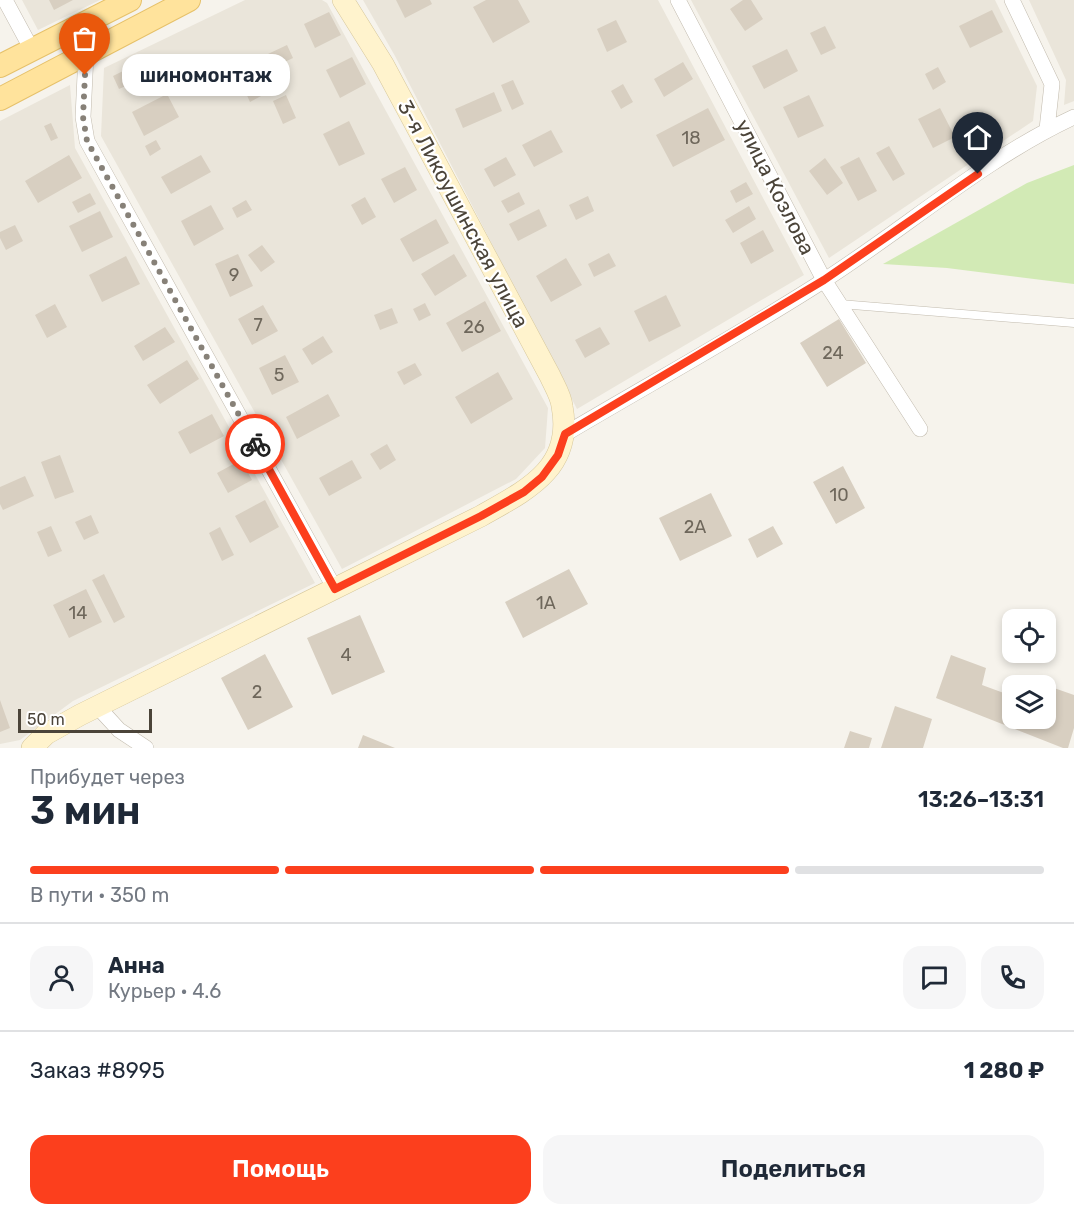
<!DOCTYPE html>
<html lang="ru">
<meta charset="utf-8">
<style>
body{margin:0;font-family:Rubik,sans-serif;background:#f6f6f7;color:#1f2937;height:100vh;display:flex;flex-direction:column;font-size:22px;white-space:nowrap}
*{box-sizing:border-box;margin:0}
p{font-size:20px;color:#747a83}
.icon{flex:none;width:33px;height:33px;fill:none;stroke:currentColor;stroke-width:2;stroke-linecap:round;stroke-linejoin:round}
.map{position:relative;height:748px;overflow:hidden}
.sheet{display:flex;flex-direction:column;background:#fff;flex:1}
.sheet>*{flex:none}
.controls{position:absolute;left:1002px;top:609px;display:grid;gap:12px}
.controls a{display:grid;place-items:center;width:54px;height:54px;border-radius:12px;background:#fff;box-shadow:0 3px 9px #0003;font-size:30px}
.scale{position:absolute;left:18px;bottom:15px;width:134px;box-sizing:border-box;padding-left:6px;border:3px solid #4b4439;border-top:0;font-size:16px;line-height:21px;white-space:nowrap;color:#4b4439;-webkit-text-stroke:4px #fff;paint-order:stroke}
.pin{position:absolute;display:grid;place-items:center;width:51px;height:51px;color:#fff;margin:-62px -26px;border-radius:50% 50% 50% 0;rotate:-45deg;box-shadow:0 0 6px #0007}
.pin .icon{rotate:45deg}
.courier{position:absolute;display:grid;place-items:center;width:60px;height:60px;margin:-30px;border:4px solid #fc3f1d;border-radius:50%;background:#fff;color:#222;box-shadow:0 2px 8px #0007}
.bubble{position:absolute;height:42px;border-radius:18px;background:#fff;box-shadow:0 3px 9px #0003;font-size:20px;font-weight:600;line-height:42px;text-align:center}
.summary em{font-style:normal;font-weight:600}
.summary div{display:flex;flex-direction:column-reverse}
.summary{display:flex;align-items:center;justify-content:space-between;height:102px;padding:0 30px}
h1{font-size:39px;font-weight:600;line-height:45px}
.bar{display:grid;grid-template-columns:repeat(4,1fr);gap:9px 6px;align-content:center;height:72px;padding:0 30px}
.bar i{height:8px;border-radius:4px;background:#e0e1e3}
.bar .selected{background:#fc3f1d}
.bar p{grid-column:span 4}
.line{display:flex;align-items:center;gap:15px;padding:0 30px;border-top:2px solid #e0e1e3}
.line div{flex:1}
.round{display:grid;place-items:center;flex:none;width:63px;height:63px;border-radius:18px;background:#f6f6f7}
.action{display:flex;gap:12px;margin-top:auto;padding:12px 30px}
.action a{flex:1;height:69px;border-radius:18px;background:#fc3f1d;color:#fff;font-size:24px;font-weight:600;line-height:69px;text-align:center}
.action a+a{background:#f6f6f7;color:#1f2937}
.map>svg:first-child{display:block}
.residential{fill:#eae5da}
.green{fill:#d2eab5}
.building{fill:#d8cfc1}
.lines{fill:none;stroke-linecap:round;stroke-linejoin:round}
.lane-casing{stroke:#c2bbae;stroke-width:9}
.street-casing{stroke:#c2bbae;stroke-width:16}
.secondary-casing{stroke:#d6c79b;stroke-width:22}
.primary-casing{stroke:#e6c16a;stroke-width:24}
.lane{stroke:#fff;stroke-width:8}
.street{stroke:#fff;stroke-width:15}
.secondary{stroke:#fff3cd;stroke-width:21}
.primary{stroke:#ffe39c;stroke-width:22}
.done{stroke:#878178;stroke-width:6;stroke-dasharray:0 10.8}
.route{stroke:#fc3f1d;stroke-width:8}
.labels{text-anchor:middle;stroke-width:4.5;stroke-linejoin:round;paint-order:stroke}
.number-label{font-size:18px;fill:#6e675b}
.street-label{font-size:21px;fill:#4b4439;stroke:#fff}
</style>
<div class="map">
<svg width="1074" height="748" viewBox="0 0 1074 748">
<rect width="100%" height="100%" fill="#f6f3ec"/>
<!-- residential -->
<path class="residential" d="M22,0H100L38,30Z
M245,0H322L327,3L548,408L545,448L516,479L342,569L101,136L104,68Z
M363,0H658L804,275L577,409L395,56Z
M691,0H995L1037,86L1033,121L829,258Z
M1029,0H1074V101L1064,105L1066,80Z
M70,85L75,148L315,583L73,701L20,740L0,744V121Z"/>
<!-- green -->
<path class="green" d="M1074,165V284L947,268L883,264L1027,183Z"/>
<!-- building -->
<path class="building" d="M49,0H73L54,10Z
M396,0H430L432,4L405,18Z
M486,0H518L530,22L493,43L473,7Z
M743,0H751L763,19L745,31L730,9Z
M992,10L1003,32L970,48L959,26Z
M329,12L341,35L315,48L304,24Z
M616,20L627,42L607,52L597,29Z
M825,26L836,48L821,55L810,33Z
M287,45L293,58L274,67L268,54Z
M787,49L798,71L764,89L752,66Z
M352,57L366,84L340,98L326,70Z
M683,62L693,79L664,97L654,79Z
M938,67L946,82L933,90L925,74Z
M123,71L130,84L119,89L113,76Z
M513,80L524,104L512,110L501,85Z
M256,83L263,95L250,102L244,89Z
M623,84L633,102L621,109L611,91Z
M494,92L502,111L463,128L455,109Z
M167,94L179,117L144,136L132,112Z
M286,95L296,118L283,124L273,101Z
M809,95L824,126L798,138L783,107Z
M708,108L725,140L673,167L656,135Z
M940,108L955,137L933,148L918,119Z
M349,121L365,154L339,166L323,134Z
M51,123L58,138L51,141L44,126Z
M551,130L563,152L534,167L522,145Z
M156,140L161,149L150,156L145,146Z
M889,146L905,174L893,181L876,153Z
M69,155L82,178L38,203L25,181Z
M201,155L211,172L171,194L161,177Z
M506,157L516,175L494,187L484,169Z
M859,157L877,191L858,201L840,167Z
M825,158L843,183L827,195L809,171Z
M405,167L417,190L394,203L381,179Z
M746,182L753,194L736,203L730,191Z
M519,192L525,204L508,213L501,201Z
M90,193L96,204L78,213L72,202Z
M588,196L594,211L576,220L569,205Z
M365,197L376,217L362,225L351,205Z
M246,200L252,210L237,218L232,208Z
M211,205L224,229L194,246L181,221Z
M749,206L756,219L733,233L725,220Z
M539,209L547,226L518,241L509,224Z
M100,211L113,237L82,252L69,226Z
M436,219L449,243L413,262L400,239Z
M15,225L23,241L6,250L0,238V232Z
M763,230L774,251L751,264L740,243Z
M262,245L275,262L261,272L248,255Z
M609,253L616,266L594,277L588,264Z
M238,254L253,286L230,297L215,264Z
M454,254L467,276L435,296L421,274Z
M126,256L140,284L102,302L89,275Z
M566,258L582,285L551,302L536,276Z
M666,295L681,326L649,342L634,311Z
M485,301L501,331L462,352L446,323Z
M425,303L431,315L419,321L413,309Z
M55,304L67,327L47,338L35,315Z
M263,305L278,331L252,345L238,319Z
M392,308L398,323L380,330L374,315Z
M839,319L866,363L827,387L800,343Z
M165,327L175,342L143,361L134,346Z
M600,327L610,344L585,358L575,340Z
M323,336L333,352L312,365L302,349Z
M285,355L299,382L272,395L259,368Z
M187,360L199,379L160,404L147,385Z
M415,363L422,375L404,385L397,372Z
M498,372L513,399L471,424L455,397Z
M328,394L340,416L297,439L286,417Z
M212,414L224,436L190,454L178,432Z
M387,444L396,460L380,470L370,454Z
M60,455L74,492L55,499L41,462Z
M241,460L252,480L228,493L217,473Z
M352,460L362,478L329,496L319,478Z
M843,466L865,508L836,524L813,482Z
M25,476L34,496L3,510L0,504V487Z
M711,493L732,536L680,561L659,518Z
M265,500L279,527L250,543L235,516Z
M91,515L99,533L84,540L75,522Z
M51,526L62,551L48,557L37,532Z
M773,526L783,544L757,558L748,539Z
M220,527L234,555L222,561L209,533Z
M569,569L588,604L523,638L505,602Z
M104,574L125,617L114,623L92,580Z
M86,589L102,622L69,638L53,605Z
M360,615L385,672L332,695L307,638Z
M265,654L293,707L248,730L221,678Z
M951,655L986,668L982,685L1012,696V718H1046V686H1033L1034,681L1074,695V728L1068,748H1063L936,698Z
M0,700L10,728L0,732Z
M895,706L932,719L923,748H881Z
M850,731L872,738L869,748H844Z
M363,735L395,748H358Z"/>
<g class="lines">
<!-- lane casing -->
<g class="lane-casing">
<path id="lane" d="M840,304L1074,323"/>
</g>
<!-- street casing -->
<g class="street-casing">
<path id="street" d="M5,0L32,50
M678,0L824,280L920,429
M1012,0L1052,84L1047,129
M86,54L83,117L87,141L335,589
M565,434C651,383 739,335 823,281C906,228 984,159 1074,117
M97,706L119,730L146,748"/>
</g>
<!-- secondary casing -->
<g class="secondary-casing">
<path id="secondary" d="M32,748L46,734L80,715L481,516C527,490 574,468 562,406C561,396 554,385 550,376L383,64L343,0"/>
</g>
<!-- primary casing -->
<g class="primary-casing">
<path id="primary" d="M0,66L130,0
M0,99L189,0"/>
</g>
<!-- lane -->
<use href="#lane" class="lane"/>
<!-- street -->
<use href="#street" class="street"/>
<!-- secondary -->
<use href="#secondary" class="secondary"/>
<!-- primary -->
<use href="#primary" class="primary"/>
</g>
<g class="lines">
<!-- done -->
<path class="done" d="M85,75L83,117L87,141L255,444"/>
<!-- route -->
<path class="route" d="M255,444L335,589L481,516L524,492L542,477L558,455L565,434L824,280L978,174"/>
</g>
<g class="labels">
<!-- number labels -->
<g class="number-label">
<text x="691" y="144">18</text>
<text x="234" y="281">9</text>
<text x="258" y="331">7</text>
<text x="474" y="333">26</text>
<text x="833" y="359">24</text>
<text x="279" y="381">5</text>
<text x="839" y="501">10</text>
<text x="695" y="533">2А</text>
<text x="546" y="609">1А</text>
<text x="78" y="619">14</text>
<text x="346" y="661">4</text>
<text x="257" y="698">2</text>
</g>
<!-- street labels -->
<g class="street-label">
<text transform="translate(775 187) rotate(63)" y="7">улица Козлова</text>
<text transform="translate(463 214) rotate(62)" y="7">3-я Ликоушинская улица</text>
</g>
</g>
</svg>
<div class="controls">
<a><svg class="icon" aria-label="locate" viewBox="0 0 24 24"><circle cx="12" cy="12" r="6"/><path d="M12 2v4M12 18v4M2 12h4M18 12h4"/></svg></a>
<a><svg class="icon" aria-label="layers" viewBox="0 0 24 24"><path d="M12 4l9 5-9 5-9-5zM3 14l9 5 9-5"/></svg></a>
</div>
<div class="scale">50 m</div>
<div class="pin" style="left:85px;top:75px;background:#ea580c"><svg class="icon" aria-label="bag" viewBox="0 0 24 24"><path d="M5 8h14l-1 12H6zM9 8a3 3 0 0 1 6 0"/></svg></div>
<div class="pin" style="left:978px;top:174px;background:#1f2937"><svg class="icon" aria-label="home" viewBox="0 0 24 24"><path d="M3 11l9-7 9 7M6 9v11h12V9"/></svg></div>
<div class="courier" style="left:255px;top:444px"><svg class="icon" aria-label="bike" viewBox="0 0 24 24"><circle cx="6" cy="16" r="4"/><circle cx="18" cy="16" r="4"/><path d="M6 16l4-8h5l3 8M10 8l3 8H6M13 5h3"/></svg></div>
<div class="bubble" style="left:122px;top:54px;width:168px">шиномонтаж</div>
</div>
<section class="sheet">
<div class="summary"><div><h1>3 мин</h1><p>Прибудет через</p></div><em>13:26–13:31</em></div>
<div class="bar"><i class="selected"></i><i class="selected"></i><i class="selected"></i><i></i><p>В пути · 350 m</p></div>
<div class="line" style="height:108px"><a class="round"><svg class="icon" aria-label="person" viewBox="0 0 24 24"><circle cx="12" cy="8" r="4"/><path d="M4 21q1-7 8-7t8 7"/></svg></a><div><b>Анна</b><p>Курьер · 4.6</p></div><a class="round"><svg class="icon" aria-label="chat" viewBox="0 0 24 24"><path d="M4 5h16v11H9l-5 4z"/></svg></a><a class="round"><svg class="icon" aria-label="phone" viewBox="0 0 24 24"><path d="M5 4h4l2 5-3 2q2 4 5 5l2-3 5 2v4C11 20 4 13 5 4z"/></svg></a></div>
<div class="line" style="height:78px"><div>Заказ #8995</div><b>1 280 ₽</b></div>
<div class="action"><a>Помощь</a><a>Поделиться</a></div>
</section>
